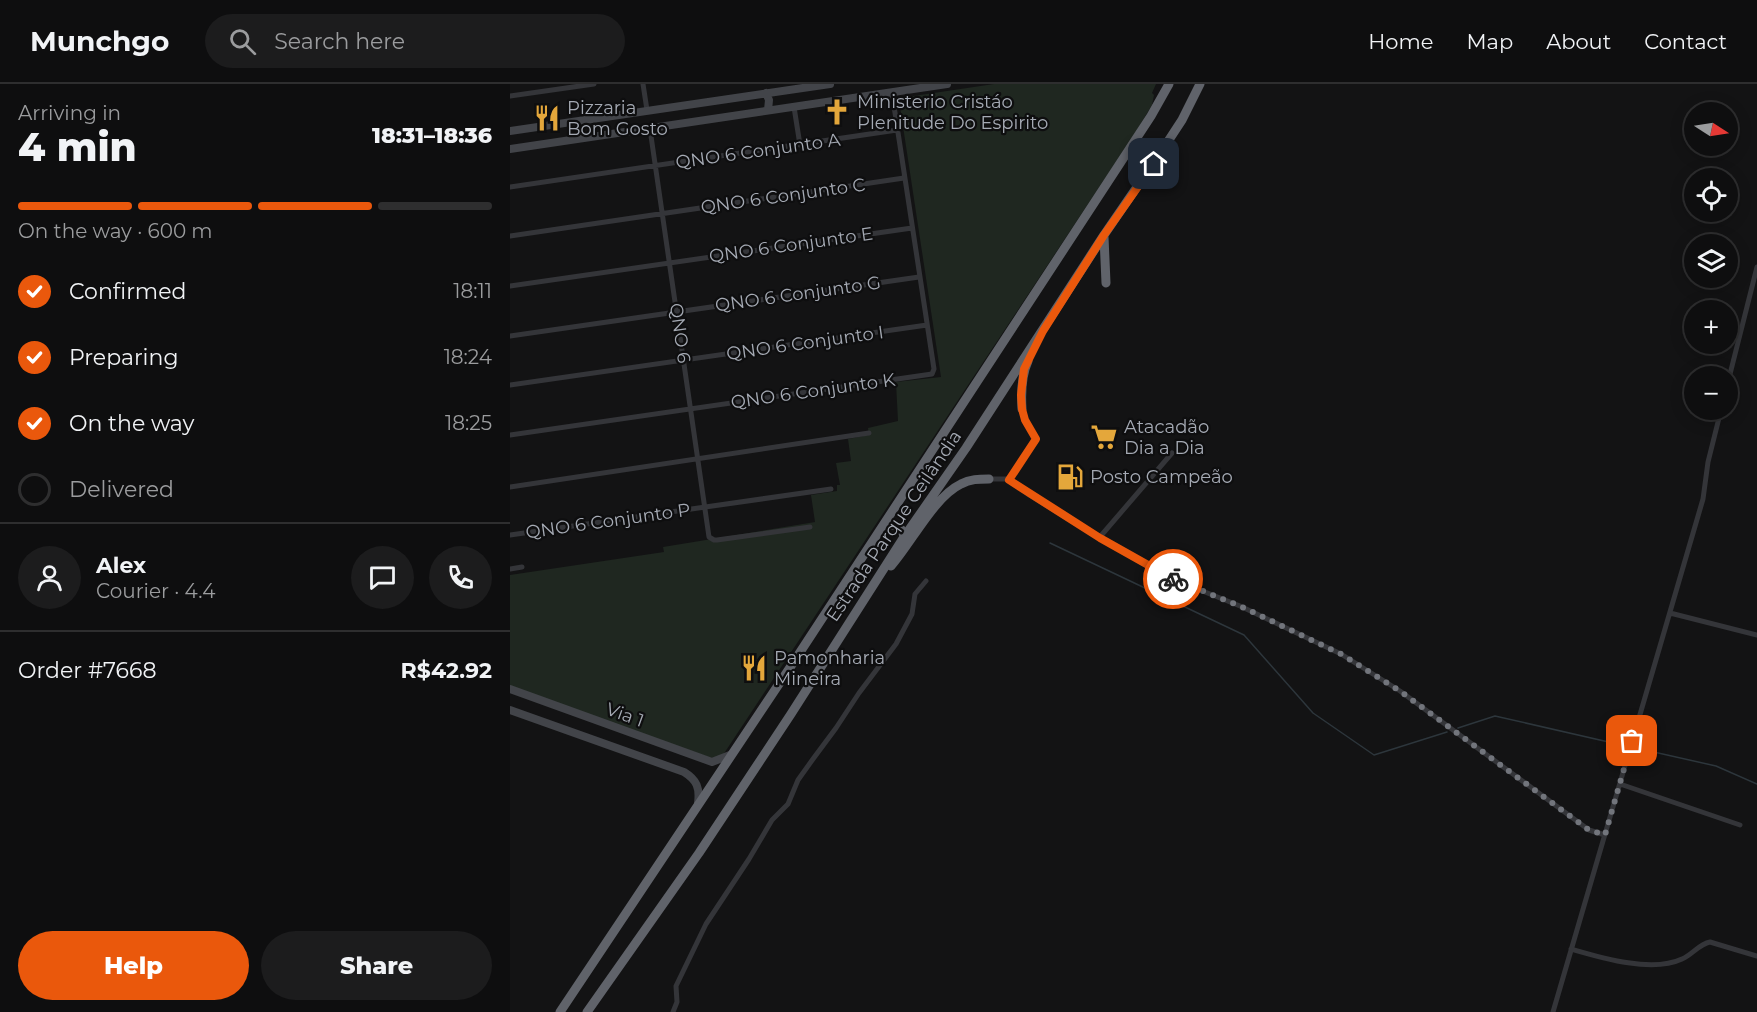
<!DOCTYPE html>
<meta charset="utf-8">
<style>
body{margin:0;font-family:Montserrat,sans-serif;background:#1c1c1d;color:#f1f3f6;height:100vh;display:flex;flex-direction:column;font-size:22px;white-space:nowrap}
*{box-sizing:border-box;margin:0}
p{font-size:20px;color:#9b9c9e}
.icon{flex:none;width:33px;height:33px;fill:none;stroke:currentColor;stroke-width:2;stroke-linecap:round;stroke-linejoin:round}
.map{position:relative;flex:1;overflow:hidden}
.panel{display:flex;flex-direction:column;background:#0e0e0f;width:510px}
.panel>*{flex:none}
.needle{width:39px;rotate:102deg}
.fabs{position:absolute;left:1174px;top:18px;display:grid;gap:12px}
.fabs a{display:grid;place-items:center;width:54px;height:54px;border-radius:50%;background:#0e0e0f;box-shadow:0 3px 15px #0003,0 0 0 2px #2e2e2f;font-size:30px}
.pin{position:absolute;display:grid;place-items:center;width:51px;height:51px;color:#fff;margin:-26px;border-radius:12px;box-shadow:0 3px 9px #0006}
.courier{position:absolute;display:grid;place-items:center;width:60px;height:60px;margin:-30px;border:4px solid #ea580c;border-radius:50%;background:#fff;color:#222;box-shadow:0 2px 8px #0007}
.headline em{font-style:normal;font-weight:800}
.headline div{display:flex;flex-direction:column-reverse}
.headline{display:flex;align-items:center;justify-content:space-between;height:102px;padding:0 18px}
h1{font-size:39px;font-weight:800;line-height:45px}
.bar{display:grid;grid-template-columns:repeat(4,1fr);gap:9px 6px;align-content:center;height:72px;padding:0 18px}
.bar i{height:8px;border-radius:4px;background:#2e2e2f}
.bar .current{background:#ea580c}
.bar p{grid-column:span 4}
.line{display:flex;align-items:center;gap:15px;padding:0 18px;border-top:2px solid #2e2e2f}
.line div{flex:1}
.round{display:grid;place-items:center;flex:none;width:63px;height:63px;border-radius:32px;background:#1c1c1d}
ol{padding:0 18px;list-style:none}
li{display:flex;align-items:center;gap:18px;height:66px}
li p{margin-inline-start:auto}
li .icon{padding:6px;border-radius:50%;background:#ea580c;color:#fff;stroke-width:4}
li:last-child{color:#9b9c9e}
li i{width:33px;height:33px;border:3px solid #2e2e2f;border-radius:50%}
.action{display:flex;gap:12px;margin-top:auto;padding:12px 18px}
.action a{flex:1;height:69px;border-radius:36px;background:#ea580c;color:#fff;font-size:24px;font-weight:800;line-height:69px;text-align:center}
.action a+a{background:#1c1c1d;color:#f1f3f6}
header{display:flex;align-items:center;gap:36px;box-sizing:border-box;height:84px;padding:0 30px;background:#0e0e0f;border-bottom:2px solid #2e2e2f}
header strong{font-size:28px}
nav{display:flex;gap:33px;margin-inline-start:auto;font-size:21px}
.search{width:420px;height:54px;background:#1c1c1d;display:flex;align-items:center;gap:15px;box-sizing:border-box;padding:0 21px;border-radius:33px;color:#9b9c9e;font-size:22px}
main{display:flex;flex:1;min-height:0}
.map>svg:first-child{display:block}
.green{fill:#1f2720}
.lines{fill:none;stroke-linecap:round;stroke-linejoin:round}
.stream{stroke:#2d363c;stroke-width:1.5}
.minor{stroke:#343539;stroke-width:5}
.secondary{stroke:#424449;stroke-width:8}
.motorway{stroke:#60636a;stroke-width:9}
.done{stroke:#72757c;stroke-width:6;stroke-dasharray:0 10.8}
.route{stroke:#ea580c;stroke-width:8}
.labels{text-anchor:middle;stroke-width:4.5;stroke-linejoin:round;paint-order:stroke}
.poi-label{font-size:18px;fill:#a5aab4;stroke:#0e0e0f;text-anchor:start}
.street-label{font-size:18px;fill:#a5aab4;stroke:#0e0e0f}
</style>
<header>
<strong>Munchgo</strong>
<div class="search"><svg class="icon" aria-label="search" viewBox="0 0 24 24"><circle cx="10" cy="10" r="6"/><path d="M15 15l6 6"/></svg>Search here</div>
<nav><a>Home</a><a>Map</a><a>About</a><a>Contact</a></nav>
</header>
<main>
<section class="panel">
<div class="headline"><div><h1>4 min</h1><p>Arriving in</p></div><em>18:31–18:36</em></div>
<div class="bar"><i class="current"></i><i class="current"></i><i class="current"></i><i></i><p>On the way · 600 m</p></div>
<ol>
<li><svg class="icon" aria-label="check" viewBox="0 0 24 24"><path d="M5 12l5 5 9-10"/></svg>Confirmed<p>18:11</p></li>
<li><svg class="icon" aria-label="check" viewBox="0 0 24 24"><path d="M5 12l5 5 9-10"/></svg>Preparing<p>18:24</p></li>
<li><svg class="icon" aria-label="check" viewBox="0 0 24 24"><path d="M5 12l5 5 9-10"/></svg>On the way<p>18:25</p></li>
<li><i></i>Delivered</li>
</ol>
<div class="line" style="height:108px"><a class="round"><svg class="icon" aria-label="person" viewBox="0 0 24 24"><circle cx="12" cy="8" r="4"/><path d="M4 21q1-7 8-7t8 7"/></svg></a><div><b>Alex</b><p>Courier · 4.4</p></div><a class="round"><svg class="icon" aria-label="chat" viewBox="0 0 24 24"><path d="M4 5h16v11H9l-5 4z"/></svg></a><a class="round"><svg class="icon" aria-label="phone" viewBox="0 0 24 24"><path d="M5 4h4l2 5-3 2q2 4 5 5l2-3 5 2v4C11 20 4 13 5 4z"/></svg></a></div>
<div class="line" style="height:78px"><div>Order #7668</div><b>R$42.92</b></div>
<div class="action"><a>Help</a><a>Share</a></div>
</section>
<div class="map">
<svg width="1247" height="928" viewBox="0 0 1247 928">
<rect width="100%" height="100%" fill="#131314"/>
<!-- green -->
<path class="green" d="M484,0H646L642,9L644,11L642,21L625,49L213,671L204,675L0,603V491L154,468L153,463L305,438L301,411L327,407V401H330L326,379L341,377L338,355L359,351L358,344L388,337L386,298L431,293L389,16L390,14Z"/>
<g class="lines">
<!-- stream -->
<path class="stream" d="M540,459L734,551L803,629L864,671L937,648
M948,644L985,632L1116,662
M1126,664L1206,682L1247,700"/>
<!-- minor -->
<path class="minor" d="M133,0L137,26
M0,12L84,0
M284,23L290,61
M140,45L199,453L204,456H207L300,443
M0,103L387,46
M0,152L394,94
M0,202L402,144
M0,252L409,193
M1218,298L1247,183
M0,301L417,241
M0,351L422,290L424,285L382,9
M479,395H499L518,410L589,454L655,492L730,522L831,570L890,607L1079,746L1095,751
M499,395L526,355L515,336L512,325
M0,403L359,349
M0,451L321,405
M589,454L662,369
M0,485L12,483
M1160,529L1247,551
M1110,700L1230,741
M1061,865C1092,874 1142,889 1172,875C1182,871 1189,860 1200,858L1247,872
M163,928L167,918L166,902L196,840L239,775L262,736L278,720L288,696L303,675L326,644L349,609L386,560L402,530L405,510L416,497
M1043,928L1193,415L1198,378L1211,326"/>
<!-- secondary -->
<path class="secondary" d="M256,9L259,16L258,26
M0,47L320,0
M0,65L437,0
M0,605L202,678L220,671
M0,626L174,688C187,696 190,704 188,719"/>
<!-- motorway -->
<path class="motorway" d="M594,153L596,199
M512,325C511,309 511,292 518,277
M374,441C385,440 392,441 394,453
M381,482C402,458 424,413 451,400C460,395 469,395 479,395
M50,928L281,582L641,32L659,0
M77,928L189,769L281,630L394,453L456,364L594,151L653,65L672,36L690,0"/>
</g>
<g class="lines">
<!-- done -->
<path class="done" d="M663,495L730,522L831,570L890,607L1079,746L1095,751L1122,657"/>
<!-- route -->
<path class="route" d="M644,80L594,151L533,247L514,285L511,311L512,325L515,336L526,355L499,396L590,454L663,495"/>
</g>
<!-- icons -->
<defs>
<g id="church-bare" transform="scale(2.07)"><path d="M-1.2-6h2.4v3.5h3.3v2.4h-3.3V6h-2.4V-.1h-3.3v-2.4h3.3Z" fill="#e4a73b" stroke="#0e0e0f" stroke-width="2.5" paint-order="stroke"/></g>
<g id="restaurant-bare" transform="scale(2.07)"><path d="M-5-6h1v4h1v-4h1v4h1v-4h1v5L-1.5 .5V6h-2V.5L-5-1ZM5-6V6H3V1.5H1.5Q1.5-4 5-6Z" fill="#e4a73b" stroke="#0e0e0f" stroke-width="2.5" paint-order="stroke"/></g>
<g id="supermarket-bare" transform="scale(2.07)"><path d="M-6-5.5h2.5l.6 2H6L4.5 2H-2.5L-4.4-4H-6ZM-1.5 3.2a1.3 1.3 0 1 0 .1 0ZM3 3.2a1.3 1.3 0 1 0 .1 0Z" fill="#e4a73b" stroke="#0e0e0f" stroke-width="2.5" paint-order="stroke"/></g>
<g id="fuel-bare" transform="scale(2.07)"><path d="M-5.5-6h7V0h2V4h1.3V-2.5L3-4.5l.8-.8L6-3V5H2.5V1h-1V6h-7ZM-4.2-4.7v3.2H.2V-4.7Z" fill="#e4a73b" stroke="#0e0e0f" stroke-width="2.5" paint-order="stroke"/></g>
</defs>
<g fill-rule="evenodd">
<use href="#church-bare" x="327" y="28"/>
<use href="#restaurant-bare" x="37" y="34"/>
<use href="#supermarket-bare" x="594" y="353"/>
<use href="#fuel-bare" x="560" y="393"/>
<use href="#restaurant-bare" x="244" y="584"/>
</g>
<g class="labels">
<!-- poi labels -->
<g class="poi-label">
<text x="347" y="24">Ministerio Cristáo<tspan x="347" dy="21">Plenitude Do Espirito</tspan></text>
<text x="57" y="30">Pizzaria<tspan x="57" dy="21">Bom Gosto</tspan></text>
<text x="614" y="349">Atacadão<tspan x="614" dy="21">Dia a Dia</tspan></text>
<text x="580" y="399">Posto Campeão</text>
<text x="264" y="580">Pamonharia<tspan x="264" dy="21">Mineira</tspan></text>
</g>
<!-- street labels -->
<g class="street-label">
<text transform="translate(248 67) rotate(-8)" y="6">QNO 6 Conjunto A</text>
<text transform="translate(273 112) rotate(-8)" y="6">QNO 6 Conjunto C</text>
<text transform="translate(281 161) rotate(-8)" y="6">QNO 6 Conjunto E</text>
<text transform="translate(288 210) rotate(-8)" y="6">QNO 6 Conjunto G</text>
<text transform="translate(170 249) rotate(82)" y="6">QNO 6</text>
<text transform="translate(295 259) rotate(-8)" y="6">QNO 6 Conjunto I</text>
<text transform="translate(303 307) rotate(-8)" y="6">QNO 6 Conjunto K</text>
<text transform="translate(98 437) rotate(-8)" y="6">QNO 6 Conjunto P</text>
<text transform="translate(384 442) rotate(-56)" y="6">Estrada Parque Ceilândia</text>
<text transform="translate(115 631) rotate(20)" y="6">Via 1</text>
</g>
</g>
</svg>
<div class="fabs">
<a><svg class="needle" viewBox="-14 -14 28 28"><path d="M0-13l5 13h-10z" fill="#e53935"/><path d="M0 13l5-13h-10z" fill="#9b9c9e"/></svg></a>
<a><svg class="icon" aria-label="locate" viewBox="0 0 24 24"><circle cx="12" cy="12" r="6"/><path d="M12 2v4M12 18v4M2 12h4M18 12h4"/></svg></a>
<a><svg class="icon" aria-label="layers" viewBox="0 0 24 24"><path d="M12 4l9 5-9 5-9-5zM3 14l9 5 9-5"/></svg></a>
<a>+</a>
<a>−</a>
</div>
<div class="pin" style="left:1122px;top:657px;background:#ea580c"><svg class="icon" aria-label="bag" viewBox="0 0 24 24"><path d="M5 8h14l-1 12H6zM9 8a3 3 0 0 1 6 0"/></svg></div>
<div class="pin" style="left:644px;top:80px;background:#1f2937"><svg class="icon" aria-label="home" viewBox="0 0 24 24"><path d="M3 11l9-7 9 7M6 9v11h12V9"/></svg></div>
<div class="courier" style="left:663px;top:495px"><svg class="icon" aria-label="bike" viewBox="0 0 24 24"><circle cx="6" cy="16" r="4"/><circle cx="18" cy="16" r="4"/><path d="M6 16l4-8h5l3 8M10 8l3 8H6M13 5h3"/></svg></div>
</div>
</main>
